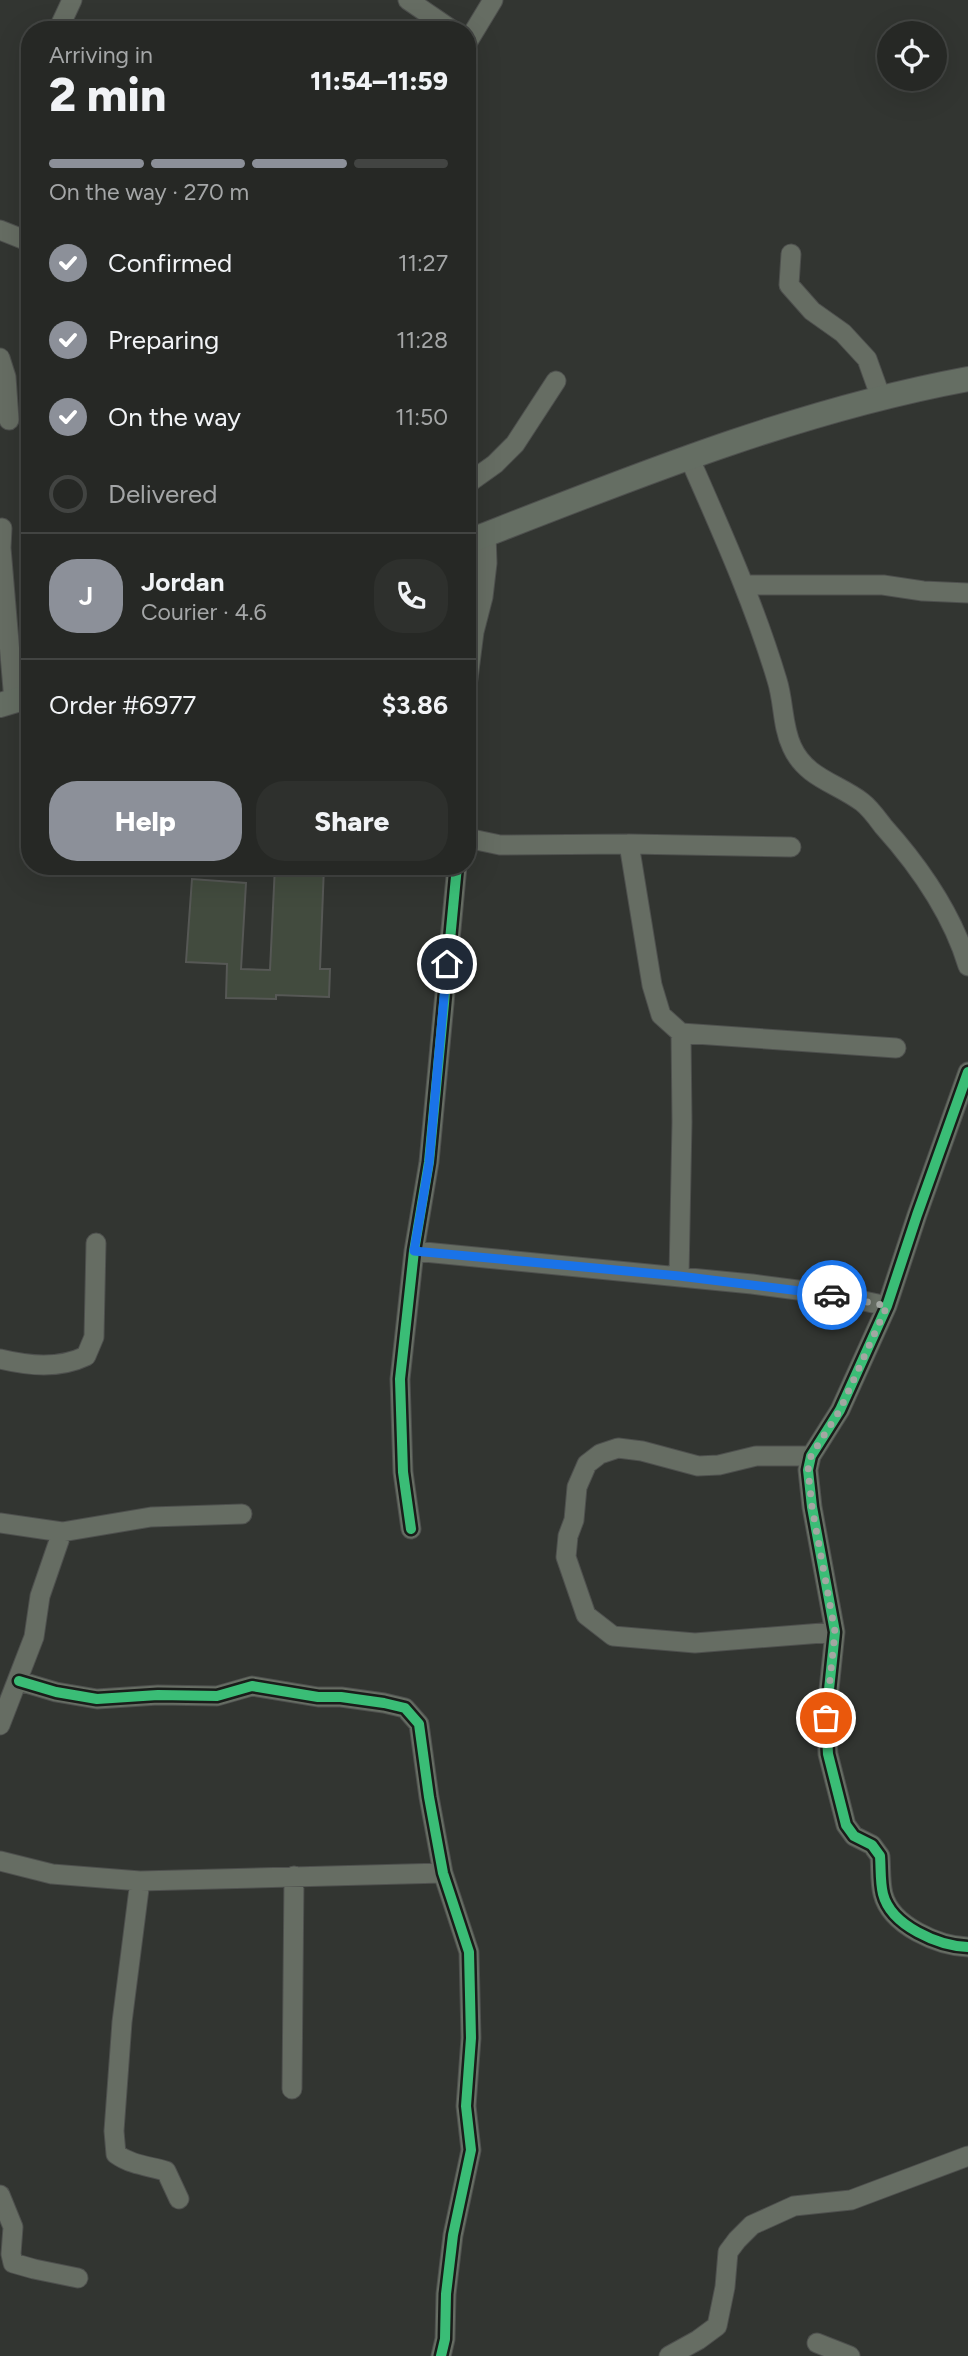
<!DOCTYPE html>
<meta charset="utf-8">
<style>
body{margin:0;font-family:Figtree,sans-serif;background:#2e302d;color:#f1f3f6;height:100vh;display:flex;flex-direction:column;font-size:26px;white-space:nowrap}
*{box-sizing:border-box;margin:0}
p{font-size:23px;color:#a4a6a7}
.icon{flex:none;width:38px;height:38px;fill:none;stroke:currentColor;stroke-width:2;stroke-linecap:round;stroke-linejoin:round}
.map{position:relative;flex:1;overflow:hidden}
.details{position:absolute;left:21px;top:21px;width:455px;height:854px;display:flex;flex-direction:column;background:#262825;border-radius:28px;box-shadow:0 7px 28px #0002,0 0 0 2px #424442}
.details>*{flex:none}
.buttons{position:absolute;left:877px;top:21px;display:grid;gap:14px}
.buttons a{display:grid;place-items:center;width:70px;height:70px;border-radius:50%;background:#262825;box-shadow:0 7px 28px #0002,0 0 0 2px #424442;font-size:35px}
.pin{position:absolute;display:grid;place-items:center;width:60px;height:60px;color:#fff;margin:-30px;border:4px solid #fff;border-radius:50%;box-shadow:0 2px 7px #0007}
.courier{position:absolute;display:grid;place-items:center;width:70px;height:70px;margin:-35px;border:5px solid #1a73e8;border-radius:50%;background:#fff;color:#222;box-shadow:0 2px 9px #0007}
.headline em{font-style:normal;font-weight:800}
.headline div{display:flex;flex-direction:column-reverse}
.headline{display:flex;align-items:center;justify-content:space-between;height:119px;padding:0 28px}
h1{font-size:46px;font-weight:800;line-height:52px}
.bar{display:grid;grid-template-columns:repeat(4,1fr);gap:10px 7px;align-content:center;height:84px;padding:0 28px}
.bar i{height:9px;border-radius:5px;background:#424442}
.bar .selected{background:#8c9099}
.bar p{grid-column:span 4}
.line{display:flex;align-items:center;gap:18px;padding:0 28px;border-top:2px solid #424442}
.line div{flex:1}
.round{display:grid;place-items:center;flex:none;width:74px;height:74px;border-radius:28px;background:#2e302d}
ol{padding:0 28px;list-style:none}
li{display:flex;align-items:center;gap:21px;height:77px}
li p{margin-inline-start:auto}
li .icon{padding:7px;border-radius:50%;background:#8c9099;color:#fff;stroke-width:4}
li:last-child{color:#a4a6a7}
li i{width:38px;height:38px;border:4px solid #424442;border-radius:50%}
.primary-button{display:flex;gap:14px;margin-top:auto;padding:14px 28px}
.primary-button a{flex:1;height:80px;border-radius:28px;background:#8c9099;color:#fff;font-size:28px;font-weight:800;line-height:80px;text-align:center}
.primary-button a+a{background:#2e302d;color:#f1f3f6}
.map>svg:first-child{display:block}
.building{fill:#424b3e;stroke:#565855;stroke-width:2}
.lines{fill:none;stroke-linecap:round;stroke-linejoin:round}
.minor-casing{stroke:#4e504e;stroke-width:21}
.major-casing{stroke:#4e504e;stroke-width:26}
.minor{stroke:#666d63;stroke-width:19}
.major{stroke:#656e63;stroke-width:24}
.cycleway-casing{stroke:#1a1d1a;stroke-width:15}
.cycleway{stroke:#3abd76;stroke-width:10}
.done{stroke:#a3a7a2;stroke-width:7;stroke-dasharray:0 12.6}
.route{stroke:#1a73e8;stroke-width:9}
</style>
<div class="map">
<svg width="968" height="2356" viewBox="0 0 968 2356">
<rect width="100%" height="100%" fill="#323531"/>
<!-- building -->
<path class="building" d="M275,866H324L320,969H330L329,997L276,995V999L226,998L227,964L186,962L192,879L246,883L241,969L270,970Z"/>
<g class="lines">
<!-- minor casing -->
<g class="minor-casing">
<path id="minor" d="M408,0L452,30
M58,30L72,0
M467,43L493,0
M0,230L30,242
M791,254L789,285L812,311L843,333L867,359L881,398
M0,358L6,377L9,420
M689,457C721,530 754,603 777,680C784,702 782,726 792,747C806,778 837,783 862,802C870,808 877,818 883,826C919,866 952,913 968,966
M467,484L495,464L515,444L556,381
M2,528L1,548L14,701
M744,585H883L923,591L968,593
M467,686L474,632L483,597L487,563L486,535
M467,838L500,845L629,844L791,847
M629,844L652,985L661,1015L681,1033L682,1122L679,1276
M681,1033L896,1048
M968,1072L917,1215L887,1306L840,1410L811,1456L808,1470L812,1507L835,1632L826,1718L828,1754L846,1825L854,1836L872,1845L880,1856C881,1868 880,1882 883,1894C891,1926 939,1946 968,1947
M414,1251L752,1284L836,1295L887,1306
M0,1359C29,1366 59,1369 86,1356L94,1337L96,1243
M811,1456H756L719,1465L698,1466L642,1451L618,1448L600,1454L587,1464L577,1487L574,1520L568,1536L566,1557L586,1615L613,1636L695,1643L835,1632
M0,1523L62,1532L151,1517L242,1514
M411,1529L403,1472L400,1379L414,1251L429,1162L457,866
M19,1681L56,1692L97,1699L158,1695L217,1696L252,1686L318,1697H341L384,1703L405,1708L419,1724L429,1797L443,1873L469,1952L471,2038L466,2106L471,2150L453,2235L446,2294L445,2339L441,2356
M0,1725L34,1637L40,1596L62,1532
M0,1861L52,1874L140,1881L443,1873
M140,1881L122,2022L114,2131L116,2154C131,2165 149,2166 166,2171L179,2199
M292,2089L294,1876
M0,2195L13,2227L11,2254L13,2263L34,2269L78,2278
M817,2343L850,2356
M669,2356L698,2340L717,2326L725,2287L728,2252L737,2240L752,2225L794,2206L851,2200L968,2156"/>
</g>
<!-- major casing -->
<g class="major-casing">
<path id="major" d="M467,542C631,478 795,411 968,379
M0,705L30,696"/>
</g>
<!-- minor -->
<use href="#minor" class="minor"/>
<!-- major -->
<use href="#major" class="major"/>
<!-- cycleway casing -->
<g class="cycleway-casing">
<path id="cycleway" d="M968,1072L917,1215L887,1306L840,1410L811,1456L808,1470L812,1507L835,1632L826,1718L828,1754L846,1825L854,1836L872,1845L880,1856C881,1868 880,1882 883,1894C891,1926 939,1946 968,1947
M411,1529L403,1472L400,1379L414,1251L429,1162L457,866
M19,1681L56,1692L97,1699L158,1695L217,1696L252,1686L318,1697H341L384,1703L405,1708L419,1724L429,1797L443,1873L469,1952L471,2038L466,2106L471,2150L453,2235L446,2294L445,2339L441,2356"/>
</g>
<!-- cycleway -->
<use href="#cycleway" class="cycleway"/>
</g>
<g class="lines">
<!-- done -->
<path class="done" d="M826,1718L835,1632L812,1507L808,1470L811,1456L840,1410L887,1306L832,1295"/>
<!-- route -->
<path class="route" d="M447,964L429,1163L414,1251L679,1276L832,1295"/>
</g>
</svg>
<div class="buttons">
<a><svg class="icon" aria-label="locate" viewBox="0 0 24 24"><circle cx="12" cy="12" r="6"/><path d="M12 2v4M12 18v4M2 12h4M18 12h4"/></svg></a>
</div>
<div class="pin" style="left:826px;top:1718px;background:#ea580c"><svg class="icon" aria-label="bag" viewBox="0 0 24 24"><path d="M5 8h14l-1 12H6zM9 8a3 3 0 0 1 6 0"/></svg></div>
<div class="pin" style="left:447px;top:964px;background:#1f2937"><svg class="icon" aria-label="home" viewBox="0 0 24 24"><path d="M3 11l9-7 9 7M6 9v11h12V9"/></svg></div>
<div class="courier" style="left:832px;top:1295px"><svg class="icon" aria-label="car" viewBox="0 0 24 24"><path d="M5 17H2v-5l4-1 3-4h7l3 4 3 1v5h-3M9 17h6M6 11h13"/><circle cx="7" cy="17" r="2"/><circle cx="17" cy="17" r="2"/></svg></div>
<section class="details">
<div class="headline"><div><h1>2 min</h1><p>Arriving in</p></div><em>11:54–11:59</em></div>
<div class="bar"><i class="selected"></i><i class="selected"></i><i class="selected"></i><i></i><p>On the way · 270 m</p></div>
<ol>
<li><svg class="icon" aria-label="check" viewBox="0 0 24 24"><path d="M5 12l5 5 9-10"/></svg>Confirmed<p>11:27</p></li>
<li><svg class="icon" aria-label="check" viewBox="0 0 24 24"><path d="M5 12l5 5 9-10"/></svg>Preparing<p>11:28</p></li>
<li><svg class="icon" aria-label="check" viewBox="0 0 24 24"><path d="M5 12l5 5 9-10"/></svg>On the way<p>11:50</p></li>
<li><i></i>Delivered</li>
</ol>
<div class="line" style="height:126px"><b class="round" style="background:#8c9099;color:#fff">J</b><div><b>Jordan</b><p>Courier · 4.6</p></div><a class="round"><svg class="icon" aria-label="phone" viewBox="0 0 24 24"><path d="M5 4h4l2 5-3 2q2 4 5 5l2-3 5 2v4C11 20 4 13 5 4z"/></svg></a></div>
<div class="line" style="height:91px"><div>Order #6977</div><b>$3.86</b></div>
<div class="primary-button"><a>Help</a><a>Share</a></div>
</section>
</div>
